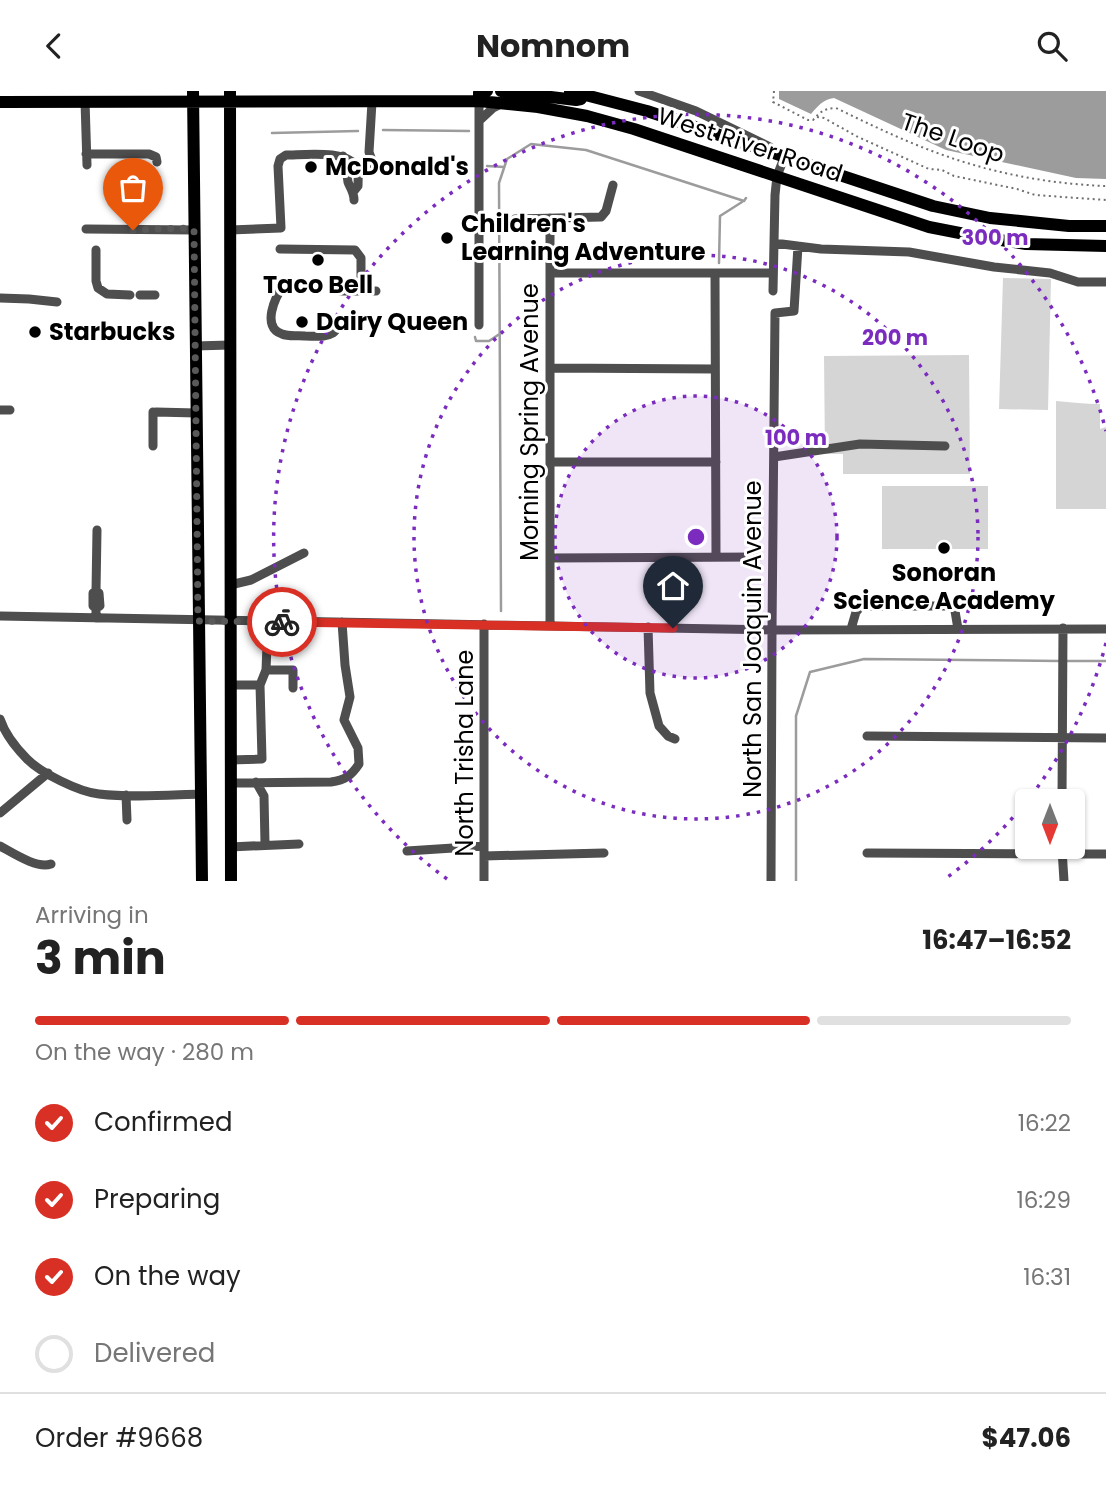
<!DOCTYPE html>
<meta charset="utf-8">
<style>
body{margin:0;font-family:Poppins,sans-serif;background:#f2f2f2;color:#222;height:100vh;display:flex;flex-direction:column;font-size:26px;white-space:nowrap}
*{box-sizing:border-box;margin:0}
p{font-size:23px;color:#767676}
.icon{flex:none;width:38px;height:38px;fill:none;stroke:currentColor;stroke-width:2;stroke-linecap:round;stroke-linejoin:round}
.map{position:relative;height:790px;overflow:hidden}
.side{display:flex;flex-direction:column;background:#fff;flex:1}
.side>*{flex:none}
.needle{width:46px;rotate:180deg}
.fabs{position:absolute;left:1015px;top:698px;display:grid;gap:14px}
.fabs a{display:grid;place-items:center;width:70px;height:70px;border-radius:7px;background:#fff;box-shadow:0 2px 5px #0004;font-size:35px}
.pin{position:absolute;display:grid;place-items:center;width:60px;height:60px;color:#fff;margin:-72px -30px;border-radius:50% 50% 50% 0;rotate:-45deg;box-shadow:0 0 7px #0007}
.pin .icon{rotate:45deg}
.courier{position:absolute;display:grid;place-items:center;width:70px;height:70px;margin:-35px;border:5px solid #d93025;border-radius:50%;background:#fff;color:#222;box-shadow:0 2px 9px #0007}
.headline em{font-style:normal;font-weight:700}
.headline div{display:flex;flex-direction:column-reverse}
.headline{display:flex;align-items:center;justify-content:space-between;height:119px;padding:0 35px}
h1{font-size:46px;font-weight:700;line-height:52px}
.bar{display:grid;grid-template-columns:repeat(4,1fr);gap:10px 7px;align-content:center;height:84px;padding:0 35px}
.bar i{height:9px;border-radius:5px;background:#e0e0e0}
.bar .active{background:#d93025}
.bar p{grid-column:span 4}
.line{display:flex;align-items:center;gap:18px;padding:0 35px;border-top:2px solid #e0e0e0}
.line div{flex:1}
ol{padding:0 35px;list-style:none}
li{display:flex;align-items:center;gap:21px;height:77px}
li p{margin-inline-start:auto}
li .icon{padding:7px;border-radius:50%;background:#d93025;color:#fff;stroke-width:4}
li:last-child{color:#767676}
li i{width:38px;height:38px;border:4px solid #e0e0e0;border-radius:50%}
header{display:flex;justify-content:space-between;align-items:center;height:91px;padding:0 35px;background:#fff;font-size:32px;font-weight:700}
.map>svg:first-child{display:block}
.green{fill:#d5d5d5}
.water{fill:#9c9c9c}
.lines{fill:none;stroke-linecap:round;stroke-linejoin:round}
.stream{stroke:#9c9c9c;stroke-width:2.5}
.path{stroke:#707070;stroke-width:2;stroke-dasharray:2 3.5;stroke-linecap:butt}
.minor{stroke:#4e4e4e;stroke-width:9}
.major{stroke:#000;stroke-width:12}
.done{stroke:#595959;stroke-width:7;stroke-dasharray:0 12.6}
.route{stroke:#d93025;stroke-width:9}
.ring{fill:none;stroke:#7b2cbf;stroke-width:3.5;stroke-dasharray:3.5 7}
.poi-dot{fill:#000;stroke:#fff;stroke-width:2.5}
.labels{text-anchor:middle;stroke-width:6;stroke-linejoin:round;paint-order:stroke}
.street-label{font-size:24px;fill:#000;stroke:#fff}
.poi-label{font-size:24px;font-weight:bold;fill:#000;stroke:#fff;text-anchor:start}
.centre{fill:#7b2cbf;stroke:#fff;stroke-width:3.5}
.ring-label{font-size:21px;text-anchor:middle;font-weight:bold;fill:#7b2cbf;stroke:#fff;stroke-width:6;stroke-linejoin:round;paint-order:stroke}
</style>
<header><svg class="icon" aria-label="back" viewBox="0 0 24 24"><path d="M15 5l-7 7 7 7"/></svg>Nomnom<svg class="icon" aria-label="search" viewBox="0 0 24 24"><circle cx="10" cy="10" r="6"/><path d="M15 15l6 6"/></svg></header>
<div class="map">
<svg width="1106" height="790" viewBox="0 0 1106 790">
<rect width="100%" height="100%" fill="#fff"/>
<!-- green -->
<path class="green" d="M1003,187L1051,188L1048,319L999,318Z
M969,264L970,383H843V363H825L824,265Z
M1056,310C1071,311 1085,313 1100,313V338L1106,336V418H1056Z
M882,395H988V458H882Z"/>
<!-- water -->
<path class="water" d="M779,0H1106V88L1076,87L946,59L834,7C823,8 817,16 811,23L779,8Z"/>
<g class="lines">
<!-- stream -->
<path class="stream" d="M383,39L469,40
M272,42L358,40
M487,75L504,76
M719,172L720,125L742,111
M475,246L476,250H489L501,242
M501,520L499,92L507,68L531,53L586,59L744,110L746,107
M1066,570H1106
M796,790V625L810,581L864,568L1059,570"/>
<!-- path -->
<path class="path" d="M774,0L773,11L808,29H813C820,21 825,17 836,17C871,34 906,51 943,64C996,83 1051,93 1106,95
M817,26L824,27L858,46L929,78L942,79L954,85L1017,98L1035,104L1106,109"/>
<!-- minor -->
<path class="minor" d="M639,0L696,20L770,56
M85,10L87,74
M479,10V30L493,17L501,13
M372,11L369,61L375,78
M479,30V234
M86,63H149L156,66L157,71
M343,65C348,74 346,81 348,91C350,97 354,101 354,109
M515,128L601,126L606,120L613,94
M86,138L194,139
M230,139L281,137L278,75L280,68L286,64C303,64 349,58 357,77C359,82 358,89 358,95L354,100
M774,152L821,158L909,161L994,176L1050,182L1078,191H1106
M280,158L355,159L361,167V200
M96,159V190L98,197L107,203L130,204
M550,182H773
M715,182L716,466
M284,194C275,206 261,236 282,243C289,246 298,244 305,245C314,245 325,247 333,242C337,239 340,233 344,229
M339,200H376
M773,200L775,104L777,85L784,67L781,64
M140,204H155
M0,207L29,208L57,211
M195,255L230,254
M550,277L715,278
M0,319H10
M153,321V355
M156,321L196,322
M774,366L860,353L945,355
M550,371H716
M550,467L758,466
M230,494L251,489L304,462
M96,500L97,439
M96,517L100,515L99,502L96,500L93,502V515L96,517V527
M0,525L772,539L1106,538
M484,533V790
M550,535V127
M648,536L650,602L659,635L668,645L675,648
M851,538L856,521L861,515H952L955,520L958,538
M266,579L268,530
M230,594H260L262,668L230,669
M260,594L266,579H293V597
M0,628C5,643 16,657 27,668C41,682 79,701 99,703C133,707 168,704 201,703
M867,645L1106,647
M256,691L264,705L265,753
M230,692L331,691C345,689 351,685 359,673L358,657L344,629L350,606L345,574L342,531
M126,704L127,729
M1062,710L1063,537
M0,722L48,682
M0,755C13,762 37,778 51,773
M230,756L299,753
M1062,758L1064,790
M407,760L484,755
M867,762L1106,763
M484,765L604,762
M771,790L772,539L775,222L794,220L798,155"/>
<!-- major -->
<path class="major" d="M193,0L202,790
M230,0L231,790
M501,0L576,9L581,8
M570,0L647,20L933,115L990,127L1069,135H1106
M479,10V2L487,0
M0,11L479,10L538,16L587,25L634,38L929,136L975,145L1026,153L1106,155"/>
</g>
<g class="lines">
<!-- done -->
<path class="done" d="M133,139L181,137L194,139L198,530L282,531"/>
<!-- route -->
<path class="route" d="M282,531L673,537"/>
</g>
<!-- distance rings -->
<circle cx="696" cy="446" r="141" fill="#7b2cbf" fill-opacity=".12"/>
<g class="ring">
<circle cx="696" cy="446" r="141"/>
<circle cx="696" cy="446" r="282"/>
<path d="M1106 552A423 423 0 0 1 945 788M447 788A423 423 0 1 1 1106 340"/>
</g>
<!-- markers -->
<g class="poi-dot">
<circle cx="311" cy="76" r="7"/>
<circle cx="447" cy="147" r="7"/>
<circle cx="318" cy="169" r="7"/>
<circle cx="302" cy="231" r="7"/>
<circle cx="35" cy="241" r="7"/>
<circle cx="944" cy="457" r="7"/>
</g>
<g class="labels">
<!-- street labels -->
<g class="street-label">
<text transform="translate(953 47) rotate(19)" y="8">The Loop</text>
<text transform="translate(750 54) rotate(18)" y="8">West River Road</text>
<text transform="translate(530 331) rotate(-90)" y="8">Morning Spring Avenue</text>
<text transform="translate(753 548) rotate(-90)" y="8">North San Joaquin Avenue</text>
<text transform="translate(465 662) rotate(-90)" y="8">North Trisha Lane</text>
</g>
<!-- poi labels -->
<g class="poi-label">
<text x="325" y="84">McDonald's</text>
<text x="461" y="141">Children's<tspan x="461" dy="28">Learning Adventure</tspan></text>
<text x="318" y="202" text-anchor="middle">Taco Bell</text>
<text x="316" y="239">Dairy Queen</text>
<text x="49" y="249">Starbucks</text>
<text x="944" y="490" text-anchor="middle">Sonoran<tspan x="944" dy="28">Science Academy</tspan></text>
</g>
</g>
<circle cx="696" cy="446" r="10" class="centre"/>
<g class="ring-label">
<text x="995" y="154">300 m</text>
<text x="895" y="254">200 m</text>
<text x="796" y="354">100 m</text>
</g>
</svg>
<div class="fabs">
<a><svg class="needle" viewBox="-14 -14 28 28"><path d="M0-13l5 13h-10z" fill="#e53935"/><path d="M0 13l5-13h-10z" fill="#767676"/></svg></a>
</div>
<div class="pin" style="left:133px;top:139px;background:#ea580c"><svg class="icon" aria-label="bag" viewBox="0 0 24 24"><path d="M5 8h14l-1 12H6zM9 8a3 3 0 0 1 6 0"/></svg></div>
<div class="pin" style="left:673px;top:537px;background:#1f2937"><svg class="icon" aria-label="home" viewBox="0 0 24 24"><path d="M3 11l9-7 9 7M6 9v11h12V9"/></svg></div>
<div class="courier" style="left:282px;top:531px"><svg class="icon" aria-label="bike" viewBox="0 0 24 24"><circle cx="6" cy="16" r="4"/><circle cx="18" cy="16" r="4"/><path d="M6 16l4-8h5l3 8M10 8l3 8H6M13 5h3"/></svg></div>
</div>
<section class="side">
<div class="headline"><div><h1>3 min</h1><p>Arriving in</p></div><em>16:47–16:52</em></div>
<div class="bar"><i class="active"></i><i class="active"></i><i class="active"></i><i></i><p>On the way · 280 m</p></div>
<ol>
<li><svg class="icon" aria-label="check" viewBox="0 0 24 24"><path d="M5 12l5 5 9-10"/></svg>Confirmed<p>16:22</p></li>
<li><svg class="icon" aria-label="check" viewBox="0 0 24 24"><path d="M5 12l5 5 9-10"/></svg>Preparing<p>16:29</p></li>
<li><svg class="icon" aria-label="check" viewBox="0 0 24 24"><path d="M5 12l5 5 9-10"/></svg>On the way<p>16:31</p></li>
<li><i></i>Delivered</li>
</ol>
<div class="line" style="height:91px"><div>Order #9668</div><b>$47.06</b></div>
</section>
